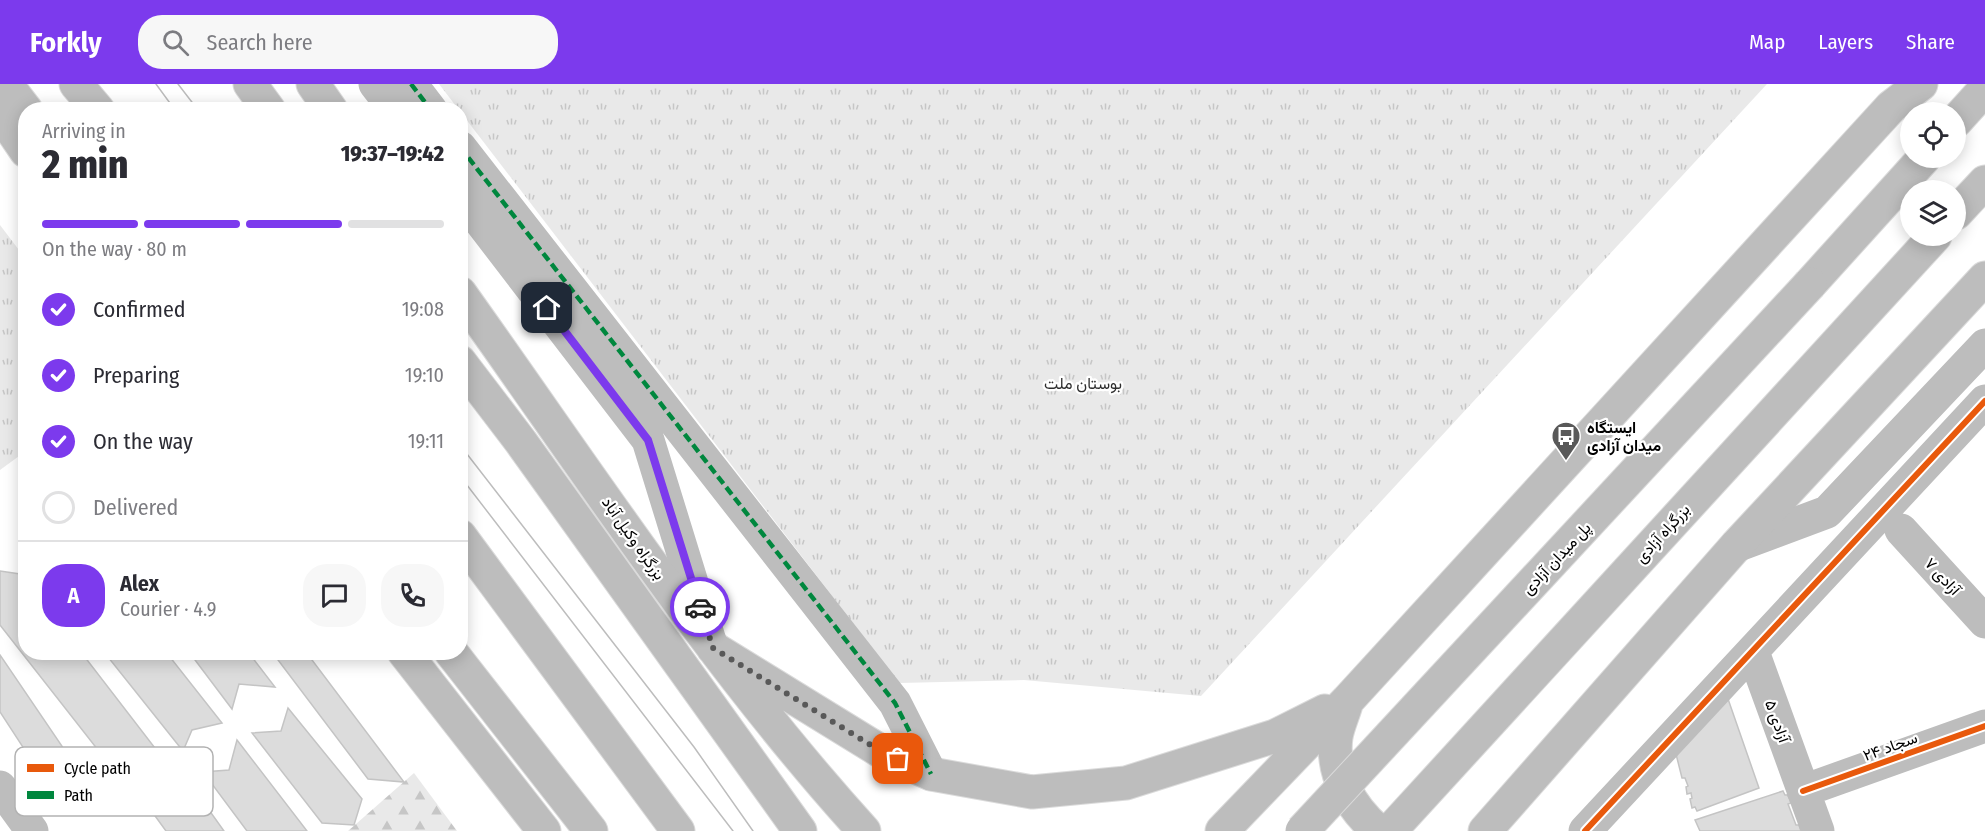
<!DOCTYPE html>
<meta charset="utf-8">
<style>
body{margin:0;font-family:"Fira Sans Condensed",Vazirmatn,sans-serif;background:#f7f7f7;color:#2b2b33;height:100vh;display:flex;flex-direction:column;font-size:22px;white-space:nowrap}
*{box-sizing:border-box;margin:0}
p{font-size:20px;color:#7c7c81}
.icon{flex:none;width:33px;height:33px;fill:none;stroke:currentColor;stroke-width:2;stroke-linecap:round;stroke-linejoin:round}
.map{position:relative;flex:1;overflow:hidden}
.panel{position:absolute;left:18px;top:18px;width:450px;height:558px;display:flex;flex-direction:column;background:#fff;border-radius:24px;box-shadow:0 3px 15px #0003}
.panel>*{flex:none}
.buttons{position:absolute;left:1900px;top:18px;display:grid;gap:12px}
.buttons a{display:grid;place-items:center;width:66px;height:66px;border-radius:50%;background:#fff;box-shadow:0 3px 15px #0003;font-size:30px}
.pin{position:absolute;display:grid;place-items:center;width:51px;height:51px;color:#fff;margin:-26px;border-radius:12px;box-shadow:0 3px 9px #0006}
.courier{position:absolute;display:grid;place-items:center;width:60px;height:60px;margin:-30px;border:4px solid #7c3aed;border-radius:50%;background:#fff;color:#222;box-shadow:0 2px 8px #0007}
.head em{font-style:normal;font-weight:800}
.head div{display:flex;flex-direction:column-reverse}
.head{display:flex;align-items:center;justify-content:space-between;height:102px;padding:0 24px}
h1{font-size:39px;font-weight:800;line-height:45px}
.bar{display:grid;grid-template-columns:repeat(4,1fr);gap:9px 6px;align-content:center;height:72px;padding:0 24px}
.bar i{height:8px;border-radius:4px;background:#e1e1e2}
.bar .current{background:#7c3aed}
.bar p{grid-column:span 4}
.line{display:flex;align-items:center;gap:15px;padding:0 24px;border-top:2px solid #e1e1e2}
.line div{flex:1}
.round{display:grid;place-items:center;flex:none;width:63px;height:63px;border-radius:24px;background:#f7f7f7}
ol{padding:0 24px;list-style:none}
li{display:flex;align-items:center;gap:18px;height:66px}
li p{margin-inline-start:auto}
li .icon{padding:6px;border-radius:50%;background:#7c3aed;color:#fff;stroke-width:4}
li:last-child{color:#7c7c81}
li i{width:33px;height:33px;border:3px solid #e1e1e2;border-radius:50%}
header{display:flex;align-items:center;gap:36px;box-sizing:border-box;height:84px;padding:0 30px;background:#7c3aed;color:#fff}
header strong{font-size:28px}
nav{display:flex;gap:33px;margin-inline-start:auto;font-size:21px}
.search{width:420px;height:54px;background:#f7f7f7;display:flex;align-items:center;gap:15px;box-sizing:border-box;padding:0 21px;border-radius:24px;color:#7c7c81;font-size:22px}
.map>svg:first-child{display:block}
.grass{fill:url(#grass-tufts)}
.forest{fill:url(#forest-firs)}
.building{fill:#dcdcdc;stroke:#c4c4c4;stroke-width:1.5}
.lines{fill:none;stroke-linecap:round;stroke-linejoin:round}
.highway-casing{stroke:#dbdbdb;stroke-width:35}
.minor{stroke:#bdbdbd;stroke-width:33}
.highway{stroke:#bdbdbd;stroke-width:33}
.tram{stroke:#bdbdbd;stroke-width:1.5}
.highway-bridge-casing{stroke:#dbdbdb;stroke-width:35;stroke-linecap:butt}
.highway-bridge{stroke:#bdbdbd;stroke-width:33}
.quiet{stroke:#00873e;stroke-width:4.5;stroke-dasharray:9 4.5;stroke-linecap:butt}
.cycleway-casing{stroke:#fff;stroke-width:10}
.cycleway{stroke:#e8590c;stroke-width:6}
.done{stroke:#595959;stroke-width:6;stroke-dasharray:0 10.8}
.route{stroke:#7c3aed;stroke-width:8}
.labels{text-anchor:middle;stroke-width:4.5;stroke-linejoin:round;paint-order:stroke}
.park-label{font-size:16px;fill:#2e2e2e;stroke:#fff}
.poi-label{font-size:16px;font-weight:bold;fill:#000;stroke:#fff;text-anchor:start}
.street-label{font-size:16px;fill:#000;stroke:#fff}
.key{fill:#fff;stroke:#b2b2b2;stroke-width:1.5}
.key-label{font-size:16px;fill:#000}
</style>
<header>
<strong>Forkly</strong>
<div class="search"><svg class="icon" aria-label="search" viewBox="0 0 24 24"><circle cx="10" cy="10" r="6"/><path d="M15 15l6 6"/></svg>Search here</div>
<nav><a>Map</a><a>Layers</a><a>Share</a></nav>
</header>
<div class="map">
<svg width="1985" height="747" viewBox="0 0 1985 747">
<defs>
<pattern id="grass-tufts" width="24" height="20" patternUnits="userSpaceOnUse" patternTransform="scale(1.5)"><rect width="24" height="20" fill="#e9e9e9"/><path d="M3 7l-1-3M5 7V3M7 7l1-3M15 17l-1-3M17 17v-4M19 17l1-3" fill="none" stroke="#c6c6c6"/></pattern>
<pattern id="forest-firs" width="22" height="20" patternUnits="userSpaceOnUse" patternTransform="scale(1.5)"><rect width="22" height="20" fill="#e9e9e9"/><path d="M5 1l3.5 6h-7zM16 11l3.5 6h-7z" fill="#c6c6c6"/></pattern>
</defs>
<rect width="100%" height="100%" fill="#fff"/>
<!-- grass -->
<path class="grass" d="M439,0H1767L1201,612L1024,596L899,599Z
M0,141L25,174L26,367L0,386Z"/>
<!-- forest -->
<path class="forest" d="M414,689L457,747H348Z"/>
<!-- building -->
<path class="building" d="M0,487L20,490L26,497V568H81L168,681H141L127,703L0,541Z
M104,568H166L222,639L192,646L183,667Z
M189,568H248L275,603L239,600L232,625Z
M272,568H306L404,698L368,695Z
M0,571L106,727L62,723L0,628Z
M1727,612L1759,704L1697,727L1695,723L1692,724L1690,715L1692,714L1691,709L1687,710L1686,703L1688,702L1685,694H1682L1675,666Z
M288,624L362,715L354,741L322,739L252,649L281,647Z
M237,656L307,747H247L203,688L229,686Z
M189,698L224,747H166L150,725H176Z
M1783,707L1785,711H1788L1791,719L1788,720L1796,741H1799L1801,747H1700L1695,736Z"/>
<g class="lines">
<!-- highway casing -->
<g class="highway-casing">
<path id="highway" d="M6,0L26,26
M76,0L98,26
M250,0L269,26
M313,0L331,26
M0,29L26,67
M1956,37L1985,5
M1956,129L1985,98
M1810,200L1924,74
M460,209C590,391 713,581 864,747
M460,278L521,358L800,747
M460,452L678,747
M713,564L882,668L931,690L1032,708L1126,699L1275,652L1325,627
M404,568L544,747
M451,568L591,747
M1347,617C1344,629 1338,641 1336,653C1331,690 1351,724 1378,747
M1222,747L1348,616L1891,23L1921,0
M1390,747L1935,152
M1485,747L1736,462L1985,194"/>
</g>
<!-- minor -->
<path class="minor" d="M375,0L395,26
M411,0L431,26
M460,63L895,619L931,690
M460,111L648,356L710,557
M1901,446L1985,538
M1736,462L1827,428L1985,261
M1753,568L1818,747
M0,703L32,747
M1803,707L1985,642
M1585,747L1985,317"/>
<!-- highway -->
<use href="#highway" class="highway"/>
<!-- tram -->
<path class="tram" d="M156,0L175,26
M178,0L198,26
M460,361L694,663L753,747
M460,392L733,747"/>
<!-- highway-bridge casing -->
<g class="highway-bridge-casing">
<path id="highway-bridge" d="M1302,747L1810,200"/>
</g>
<!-- highway-bridge -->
<use href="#highway-bridge" class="highway-bridge"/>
<!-- quiet -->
<path class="quiet" d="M411,0L431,26
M460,63L895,619L931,690"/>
<!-- cycleway casing -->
<g class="cycleway-casing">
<path id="cycleway" d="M1803,707L1985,642
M1585,747L1985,317"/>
</g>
<!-- cycleway -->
<use href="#cycleway" class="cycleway"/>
</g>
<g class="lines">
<!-- done -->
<path class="done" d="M700,523L713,564L882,668L898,675"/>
<!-- route -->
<path class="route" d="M547,224L648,356L700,523"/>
</g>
<!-- icons -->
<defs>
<g id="bus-pin" transform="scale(1.5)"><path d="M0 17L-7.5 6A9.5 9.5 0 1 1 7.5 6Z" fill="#595959" stroke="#fff"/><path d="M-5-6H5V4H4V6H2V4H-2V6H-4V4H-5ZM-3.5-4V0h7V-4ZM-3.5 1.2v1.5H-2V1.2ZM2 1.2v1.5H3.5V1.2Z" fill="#fff"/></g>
</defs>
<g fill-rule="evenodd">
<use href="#bus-pin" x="1566" y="352"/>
</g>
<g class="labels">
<!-- park labels -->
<g class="park-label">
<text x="1083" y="305">بوستان ملت</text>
</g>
<!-- poi labels -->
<g class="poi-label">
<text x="1587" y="349">ایستگاه<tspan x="1587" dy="18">میدان آزادی</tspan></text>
</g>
<!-- street labels -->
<g class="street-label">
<text transform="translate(1662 449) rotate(-48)" y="6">بزرگراه آزادی</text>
<text transform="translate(634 454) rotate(55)" y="6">بزرگراه وکیل آباد</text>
<text transform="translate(1556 474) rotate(-47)" y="6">پل میدان آزادی</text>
<text transform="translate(1943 492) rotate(47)" y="6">آزادی ۷</text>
<text transform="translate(1778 637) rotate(70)" y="6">آزادی ۵</text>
<text transform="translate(1890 662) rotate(-20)" y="6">سجاد ۲۴</text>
</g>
</g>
<!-- legend -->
<rect x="15" y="663" width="198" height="69" rx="9" class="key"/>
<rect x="27" y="680" width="27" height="8" fill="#e8590c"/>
<rect x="27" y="707" width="27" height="8" fill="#00873e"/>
<g class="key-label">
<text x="64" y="690">Cycle path</text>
<text x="64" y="717">Path</text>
</g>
</svg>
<div class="buttons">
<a><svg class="icon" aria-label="locate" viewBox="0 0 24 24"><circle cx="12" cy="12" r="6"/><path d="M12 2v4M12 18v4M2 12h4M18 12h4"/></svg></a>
<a><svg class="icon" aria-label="layers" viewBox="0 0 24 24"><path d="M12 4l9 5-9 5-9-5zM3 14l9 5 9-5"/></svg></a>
</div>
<div class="pin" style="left:898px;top:675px;background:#ea580c"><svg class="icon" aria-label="bag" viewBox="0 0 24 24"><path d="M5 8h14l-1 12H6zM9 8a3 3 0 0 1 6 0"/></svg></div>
<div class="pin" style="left:547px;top:224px;background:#1f2937"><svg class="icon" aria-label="home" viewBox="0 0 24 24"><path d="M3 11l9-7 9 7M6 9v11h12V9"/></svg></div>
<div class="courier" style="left:700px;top:523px"><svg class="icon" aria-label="car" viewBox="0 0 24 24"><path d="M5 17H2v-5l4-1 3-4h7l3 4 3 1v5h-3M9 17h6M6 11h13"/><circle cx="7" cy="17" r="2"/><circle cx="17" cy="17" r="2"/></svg></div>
<section class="panel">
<div class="head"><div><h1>2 min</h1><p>Arriving in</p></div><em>19:37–19:42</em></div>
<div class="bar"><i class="current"></i><i class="current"></i><i class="current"></i><i></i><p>On the way · 80 m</p></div>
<ol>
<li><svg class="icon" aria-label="check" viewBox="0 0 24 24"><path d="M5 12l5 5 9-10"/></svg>Confirmed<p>19:08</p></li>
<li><svg class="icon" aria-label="check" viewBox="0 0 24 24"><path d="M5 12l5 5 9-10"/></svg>Preparing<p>19:10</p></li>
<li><svg class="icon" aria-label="check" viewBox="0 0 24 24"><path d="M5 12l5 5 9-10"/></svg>On the way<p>19:11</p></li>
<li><i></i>Delivered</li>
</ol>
<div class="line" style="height:108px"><b class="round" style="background:#7c3aed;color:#fff">A</b><div><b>Alex</b><p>Courier · 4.9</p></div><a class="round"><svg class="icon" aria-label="chat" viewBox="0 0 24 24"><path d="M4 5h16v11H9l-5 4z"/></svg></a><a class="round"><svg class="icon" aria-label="phone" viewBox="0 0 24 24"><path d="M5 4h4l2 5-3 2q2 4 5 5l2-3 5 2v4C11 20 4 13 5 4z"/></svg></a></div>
</section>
</div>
